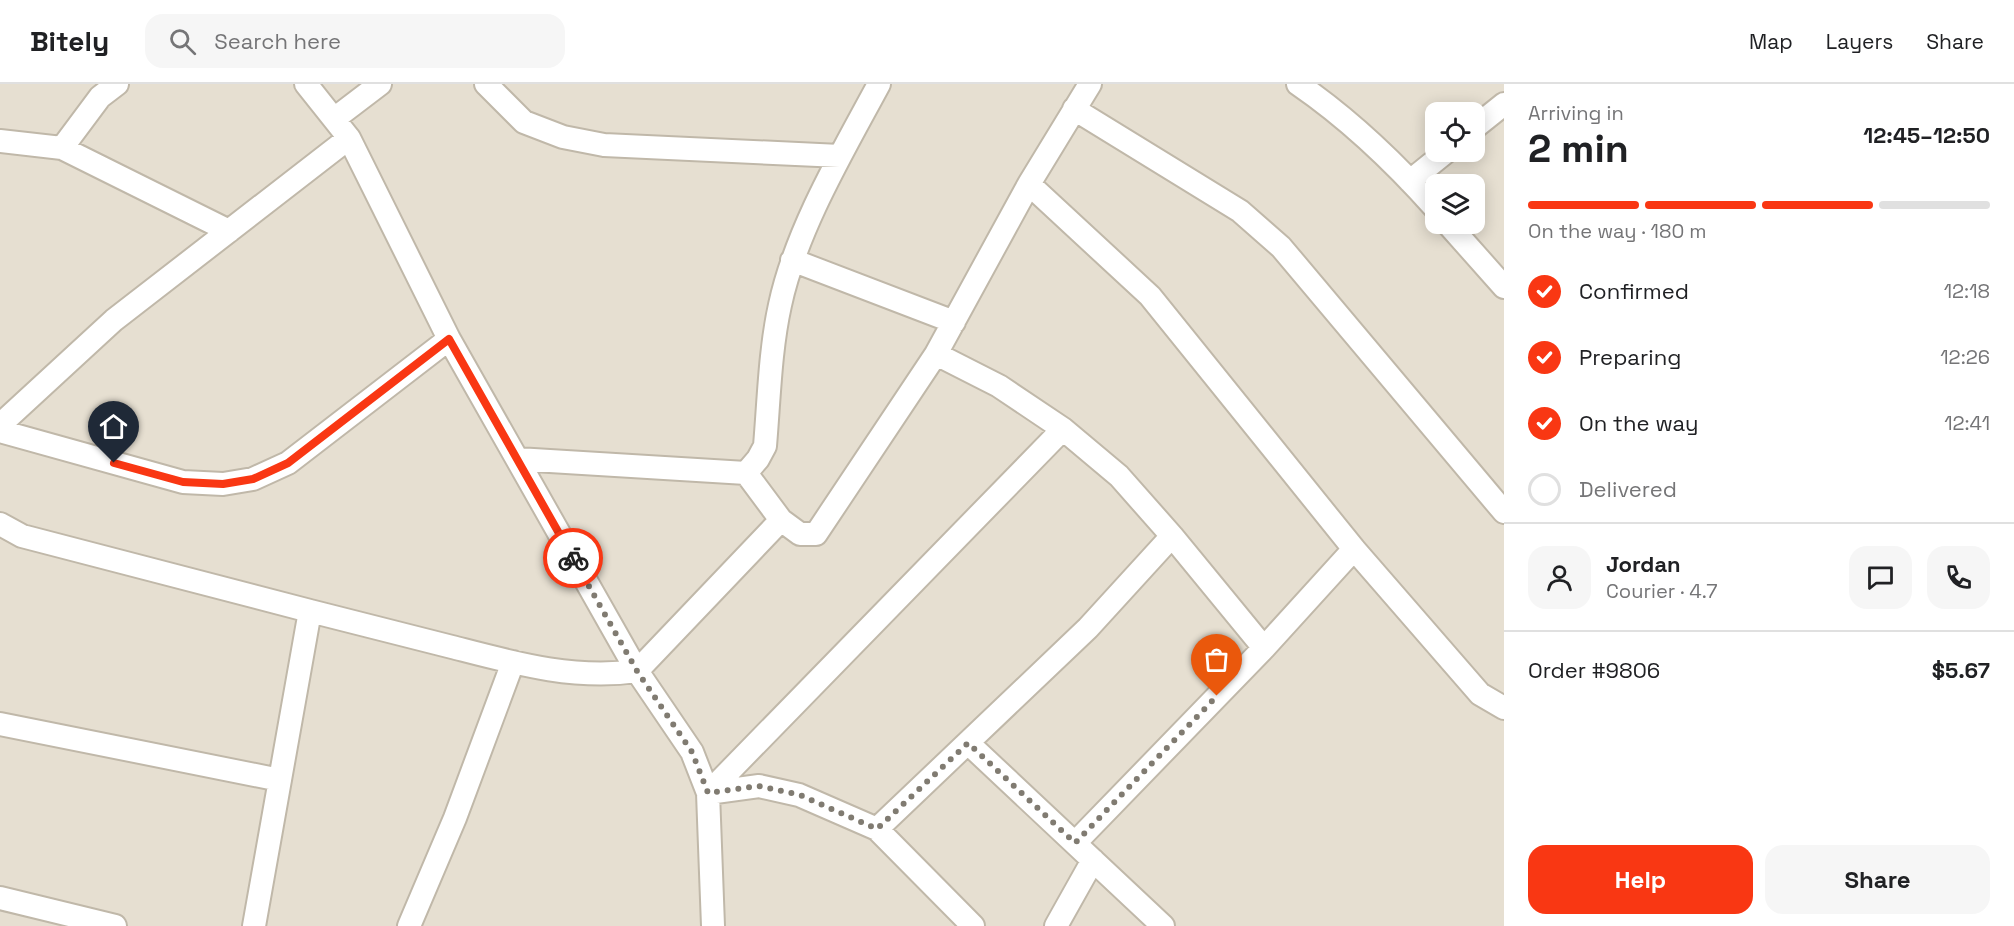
<!DOCTYPE html>
<meta charset="utf-8">
<style>
body{margin:0;font-family:"Space Grotesk",sans-serif;background:#f6f6f6;color:#202124;height:100vh;display:flex;flex-direction:column;font-size:22px;white-space:nowrap}
*{box-sizing:border-box;margin:0}
p{font-size:20px;color:#757577}
.icon{flex:none;width:33px;height:33px;fill:none;stroke:currentColor;stroke-width:2;stroke-linecap:round;stroke-linejoin:round}
.map{position:relative;flex:1;overflow:hidden}
.sheet{display:flex;flex-direction:column;background:#fff;width:510px}
.sheet>*{flex:none}
.fabs{position:absolute;left:1425px;top:18px;display:grid;gap:12px}
.fabs a{display:grid;place-items:center;width:60px;height:60px;border-radius:12px;background:#fff;box-shadow:0 3px 15px #0003;font-size:30px}
.pin{position:absolute;display:grid;place-items:center;width:51px;height:51px;color:#fff;margin:-62px -26px;border-radius:50% 50% 50% 0;rotate:-45deg;box-shadow:0 0 6px #0007}
.pin .icon{rotate:45deg}
.courier{position:absolute;display:grid;place-items:center;width:60px;height:60px;margin:-30px;border:4px solid #f93713;border-radius:50%;background:#fff;color:#222;box-shadow:0 2px 8px #0007}
.head em{font-style:normal;font-weight:800}
.head div{display:flex;flex-direction:column-reverse}
.head{display:flex;align-items:center;justify-content:space-between;height:102px;padding:0 24px}
h1{font-size:39px;font-weight:800;line-height:45px}
.bar{display:grid;grid-template-columns:repeat(4,1fr);gap:9px 6px;align-content:center;height:72px;padding:0 24px}
.bar i{height:8px;border-radius:4px;background:#e0e0e0}
.bar .selected{background:#f93713}
.bar p{grid-column:span 4}
.line{display:flex;align-items:center;gap:15px;padding:0 24px;border-top:2px solid #e0e0e0}
.line div{flex:1}
.round{display:grid;place-items:center;flex:none;width:63px;height:63px;border-radius:18px;background:#f6f6f6}
ol{padding:0 24px;list-style:none}
li{display:flex;align-items:center;gap:18px;height:66px}
li p{margin-inline-start:auto}
li .icon{padding:6px;border-radius:50%;background:#f93713;color:#fff;stroke-width:4}
li:last-child{color:#757577}
li i{width:33px;height:33px;border:3px solid #e0e0e0;border-radius:50%}
.button{display:flex;gap:12px;margin-top:auto;padding:12px 24px}
.button a{flex:1;height:69px;border-radius:18px;background:#f93713;color:#fff;font-size:24px;font-weight:800;line-height:69px;text-align:center}
.button a+a{background:#f6f6f6;color:#202124}
header{display:flex;align-items:center;gap:36px;box-sizing:border-box;height:84px;padding:0 30px;background:#fff;border-bottom:2px solid #e0e0e0}
header strong{font-size:28px}
nav{display:flex;gap:33px;margin-inline-start:auto;font-size:21px}
.search{width:420px;height:54px;background:#f6f6f6;display:flex;align-items:center;gap:15px;box-sizing:border-box;padding:0 21px;border-radius:18px;color:#757577;font-size:22px}
main{display:flex;flex:1;min-height:0}
.map>svg:first-child{display:block}
.residential{fill:#e6dfd1;fill-rule:evenodd}
.lines{fill:none;stroke-linecap:round;stroke-linejoin:round}
.minor-casing{stroke:#c0b8a9;stroke-width:26}
.minor{stroke:#fff;stroke-width:22}
.done{stroke:#807b71;stroke-width:6;stroke-dasharray:0 10.8}
.route{stroke:#f93713;stroke-width:8}
</style>
<header>
<strong>Bitely</strong>
<div class="search"><svg class="icon" aria-label="search" viewBox="0 0 24 24"><circle cx="10" cy="10" r="6"/><path d="M15 15l6 6"/></svg>Search here</div>
<nav><a>Map</a><a>Layers</a><a>Share</a></nav>
</header>
<main>
<div class="map">
<svg width="1504" height="842" viewBox="0 0 1504 842">
<rect width="100%" height="100%" fill="#f2ede3"/>
<!-- residential -->
<path class="residential" d="M0,0H1504V842H0ZM1436,28H1474V68H1436ZM1436,100H1474V140H1436Z"/>
<g class="lines">
<!-- minor casing -->
<g class="minor-casing">
<path id="minor" d="M306,0L349,54L449,255L637,587L692,668L708,709L713,842
M486,0L524,38L563,53L604,61L840,72
M1298,0C1349,35 1395,79 1436,125
M1074,25L1240,127L1281,163L1504,428
M334,35L380,0
M1474,44L1504,20
M0,57L62,64L229,147
M62,64L100,13L117,0
M1410,97L1446,68
M1029,100L1150,212L1354,465L1480,610L1504,624
M1448,140L1504,203
M792,176L954,238
M936,270L999,302L1063,345L1119,392L1172,452L1264,564
M0,341L114,236L349,54
M0,347L183,398L223,400L253,395L288,379L449,255
M517,375L746,389L781,436L800,450H816L936,270L1029,100L1090,0
M746,389L758,375L765,362C769,315 770,266 780,221C796,146 843,67 879,0
M0,440L22,452L310,527
M0,640L280,696
M968,659L1163,842
M708,709L1063,345
M708,709L759,702L799,711L877,745L973,842
M877,745L1088,544L1172,452
M1075,759L1264,564L1354,465
M0,814L115,842
M254,842L310,527C358,539 405,551 452,563C514,579 573,596 637,587L781,436
M409,842L455,734L513,578
M1056,842L1093,776"/>
</g>
<!-- minor -->
<use href="#minor" class="minor"/>
</g>
<g class="lines">
<!-- done -->
<path class="done" d="M573,474L637,587L692,668L708,709L759,702L800,711L877,745L968,659L1075,759L1217,612"/>
<!-- route -->
<path class="route" d="M114,379L183,398L223,400L253,395L288,379L449,255L573,474"/>
</g>
</svg>
<div class="fabs">
<a><svg class="icon" aria-label="locate" viewBox="0 0 24 24"><circle cx="12" cy="12" r="6"/><path d="M12 2v4M12 18v4M2 12h4M18 12h4"/></svg></a>
<a><svg class="icon" aria-label="layers" viewBox="0 0 24 24"><path d="M12 4l9 5-9 5-9-5zM3 14l9 5 9-5"/></svg></a>
</div>
<div class="pin" style="left:1217px;top:612px;background:#ea580c"><svg class="icon" aria-label="bag" viewBox="0 0 24 24"><path d="M5 8h14l-1 12H6zM9 8a3 3 0 0 1 6 0"/></svg></div>
<div class="pin" style="left:114px;top:379px;background:#1f2937"><svg class="icon" aria-label="home" viewBox="0 0 24 24"><path d="M3 11l9-7 9 7M6 9v11h12V9"/></svg></div>
<div class="courier" style="left:573px;top:474px"><svg class="icon" aria-label="bike" viewBox="0 0 24 24"><circle cx="6" cy="16" r="4"/><circle cx="18" cy="16" r="4"/><path d="M6 16l4-8h5l3 8M10 8l3 8H6M13 5h3"/></svg></div>
</div>
<section class="sheet">
<div class="head"><div><h1>2 min</h1><p>Arriving in</p></div><em>12:45–12:50</em></div>
<div class="bar"><i class="selected"></i><i class="selected"></i><i class="selected"></i><i></i><p>On the way · 180 m</p></div>
<ol>
<li><svg class="icon" aria-label="check" viewBox="0 0 24 24"><path d="M5 12l5 5 9-10"/></svg>Confirmed<p>12:18</p></li>
<li><svg class="icon" aria-label="check" viewBox="0 0 24 24"><path d="M5 12l5 5 9-10"/></svg>Preparing<p>12:26</p></li>
<li><svg class="icon" aria-label="check" viewBox="0 0 24 24"><path d="M5 12l5 5 9-10"/></svg>On the way<p>12:41</p></li>
<li><i></i>Delivered</li>
</ol>
<div class="line" style="height:108px"><a class="round"><svg class="icon" aria-label="person" viewBox="0 0 24 24"><circle cx="12" cy="8" r="4"/><path d="M4 21q1-7 8-7t8 7"/></svg></a><div><b>Jordan</b><p>Courier · 4.7</p></div><a class="round"><svg class="icon" aria-label="chat" viewBox="0 0 24 24"><path d="M4 5h16v11H9l-5 4z"/></svg></a><a class="round"><svg class="icon" aria-label="phone" viewBox="0 0 24 24"><path d="M5 4h4l2 5-3 2q2 4 5 5l2-3 5 2v4C11 20 4 13 5 4z"/></svg></a></div>
<div class="line" style="height:78px"><div>Order #9806</div><b>$5.67</b></div>
<div class="button"><a>Help</a><a>Share</a></div>
</section>
</main>
